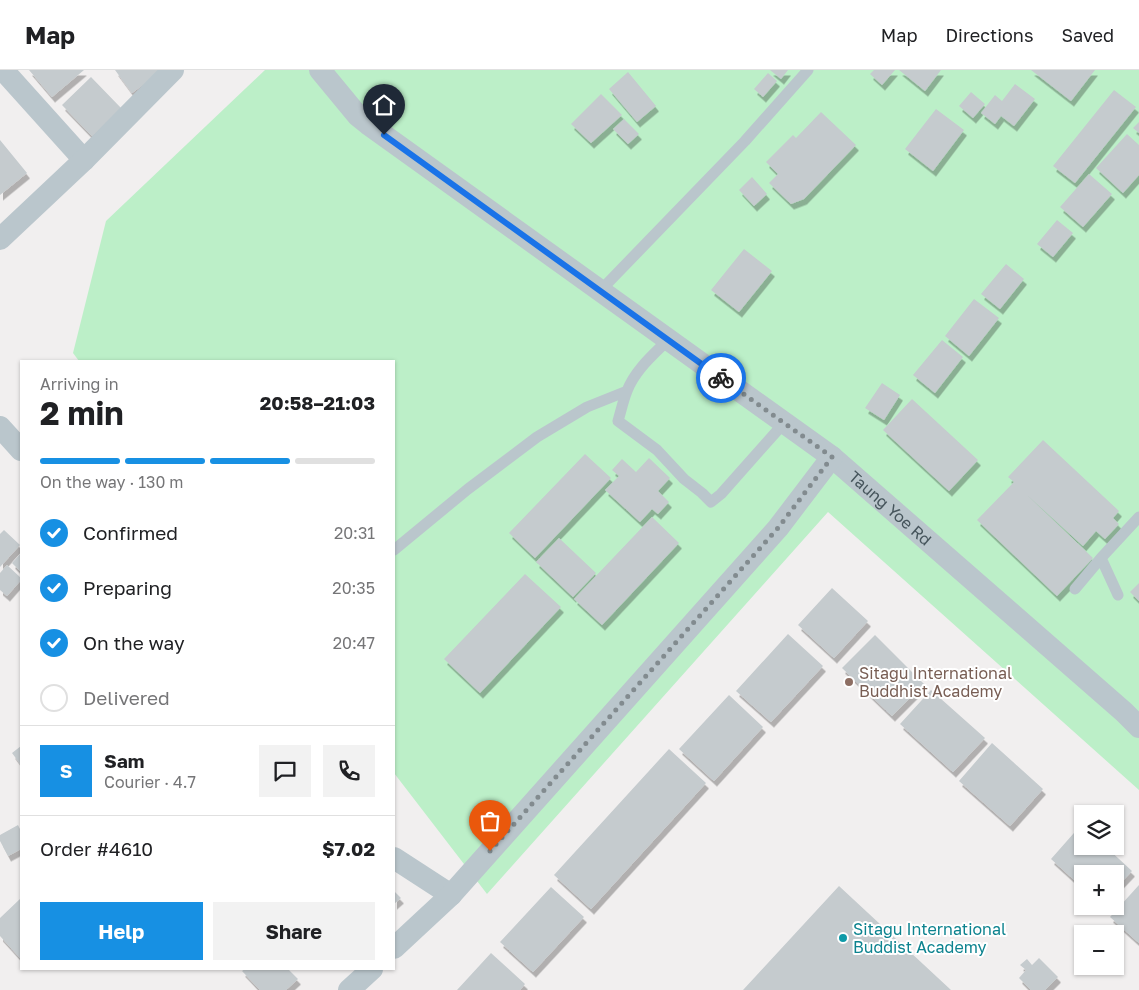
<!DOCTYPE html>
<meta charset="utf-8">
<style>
body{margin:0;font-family:"Golos Text",sans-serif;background:#f2f2f2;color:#202124;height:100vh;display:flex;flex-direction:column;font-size:19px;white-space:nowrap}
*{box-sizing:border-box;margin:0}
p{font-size:16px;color:#757577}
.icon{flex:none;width:28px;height:28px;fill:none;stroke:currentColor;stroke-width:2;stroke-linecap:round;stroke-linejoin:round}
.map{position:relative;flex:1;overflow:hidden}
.sheet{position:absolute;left:20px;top:290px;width:375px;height:610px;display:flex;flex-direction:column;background:#fff;border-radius:0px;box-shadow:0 1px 4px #0004}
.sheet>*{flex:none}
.controls{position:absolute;left:1074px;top:735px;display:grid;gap:10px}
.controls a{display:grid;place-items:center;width:50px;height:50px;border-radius:0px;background:#fff;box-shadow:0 1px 4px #0004;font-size:25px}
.pin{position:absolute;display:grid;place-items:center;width:42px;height:42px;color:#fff;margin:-51px -21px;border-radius:50% 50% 50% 0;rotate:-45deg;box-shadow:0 0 5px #0007}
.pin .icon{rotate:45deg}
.courier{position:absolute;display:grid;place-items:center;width:50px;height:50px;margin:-25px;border:4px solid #1a73e8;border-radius:50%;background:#fff;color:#222;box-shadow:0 1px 6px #0007}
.head em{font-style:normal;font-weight:700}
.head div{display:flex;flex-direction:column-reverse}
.head{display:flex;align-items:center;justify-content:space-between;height:85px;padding:0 20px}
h1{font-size:32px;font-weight:700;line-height:38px}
.bar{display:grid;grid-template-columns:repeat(4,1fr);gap:8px 5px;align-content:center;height:60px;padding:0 20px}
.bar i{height:6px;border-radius:4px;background:#e0e0e0}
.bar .current{background:#1790e3}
.bar p{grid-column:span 4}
.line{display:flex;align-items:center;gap:12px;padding:0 20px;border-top:1px solid #e0e0e0}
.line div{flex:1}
.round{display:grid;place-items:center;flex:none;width:52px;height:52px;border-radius:0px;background:#f2f2f2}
ol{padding:0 20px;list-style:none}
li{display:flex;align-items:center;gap:15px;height:55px}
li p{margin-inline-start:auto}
li .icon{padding:5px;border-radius:50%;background:#1790e3;color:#fff;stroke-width:4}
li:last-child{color:#757577}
li i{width:28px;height:28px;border:2px solid #e0e0e0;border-radius:50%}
.button{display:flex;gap:10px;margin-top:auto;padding:10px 20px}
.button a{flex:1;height:58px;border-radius:0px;background:#1790e3;color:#fff;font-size:20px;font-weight:700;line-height:58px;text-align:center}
.button a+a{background:#f2f2f2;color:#202124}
header{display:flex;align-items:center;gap:30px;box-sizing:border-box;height:70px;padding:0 25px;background:#fff;border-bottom:1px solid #e0e0e0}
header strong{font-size:24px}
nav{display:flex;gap:28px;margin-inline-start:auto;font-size:18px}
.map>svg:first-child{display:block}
.green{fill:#bcefc8}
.building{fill:#c5cbce;filter:url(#shadow)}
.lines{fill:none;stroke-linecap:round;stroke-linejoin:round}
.service{stroke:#bac6cc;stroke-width:11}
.minor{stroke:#bac6cc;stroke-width:22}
.done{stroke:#828b8f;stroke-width:5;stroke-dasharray:0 9}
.route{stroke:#1a73e8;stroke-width:6}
.education-dot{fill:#8d6e63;stroke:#fff;stroke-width:2}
.culture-dot{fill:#0f9aa8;stroke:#fff;stroke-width:2}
.labels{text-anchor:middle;stroke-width:4;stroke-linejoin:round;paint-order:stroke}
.street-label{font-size:16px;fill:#46555c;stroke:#fff}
.education-label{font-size:16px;fill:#785e54;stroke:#fff;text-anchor:start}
.culture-label{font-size:16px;fill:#0d838f;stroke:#fff;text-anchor:start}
</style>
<header>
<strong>Map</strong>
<nav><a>Map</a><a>Directions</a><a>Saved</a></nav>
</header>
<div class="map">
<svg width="1139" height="920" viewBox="0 0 1139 920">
<defs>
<filter id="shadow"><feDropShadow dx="3" dy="5.5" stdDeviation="0" flood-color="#0004"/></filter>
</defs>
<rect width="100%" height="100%" fill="#f1efef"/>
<!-- green -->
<path class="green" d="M265,0H1139V720L828,442L487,824L394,703V291H79L73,283L106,151Z"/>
<!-- building -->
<path class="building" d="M29,0H84L52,27Z
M115,0H158L160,2L132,23Z
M770,0H788L781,9Z
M874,0H895L882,15L870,4Z
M899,0H941L925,21Z
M1031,0H1095L1071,31Z
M628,2L656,36L637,52L609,19Z
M768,3L777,11L763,27L754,19Z
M91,7L121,38L92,66L62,35Z
M1015,14L1035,29L1014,56L1001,46L995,54L981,43L995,25L1002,31Z
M1114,20L1136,37L1075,113L1053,96Z
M971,22L985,34L973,48L959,36Z
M601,24L622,45L591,73L571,54Z
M936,39L964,60L933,101L905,79Z
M821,42L856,75L804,129L791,134L769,113L778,104L766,92L793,65L796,68Z
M624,49L639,64L628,74L613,59Z
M1139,52V63L1133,58Z
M1127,64L1139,75V105L1123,123L1096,98Z
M0,70L27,103L0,125Z
M1089,104L1112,124L1083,157L1060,137Z
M752,107L767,124L754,136L739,120Z
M1057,150L1073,163L1053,187L1037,174Z
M744,179L772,201L739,242L711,220Z
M1006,194L1024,209L1000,239L981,224Z
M974,229L999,248L969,286L945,266Z
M942,270L963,287L935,323L913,305Z
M882,313L900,325L884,350L865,338Z
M912,329L978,390L949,421L883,360Z
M1043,370L1119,441L1113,448L1119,454L1105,469L1096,461L1083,476L1027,425L1093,488L1057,526L977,450L1014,412L1008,407Z
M585,384L611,408L535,488L509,463Z
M649,388L670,408L658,421L669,432L658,444L652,439L640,452L605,420L619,406L612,400L622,389L636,402Z
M652,447L679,473L602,555L574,529Z
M4,460L20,475L0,497V464Z
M559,468L596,503L573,527L536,492Z
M21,483V502L12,493Z
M7,495L21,508V510L7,526L0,520V503Z
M525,504L561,537L480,623L444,589Z
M1139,513V531L1130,522Z
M832,518L868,551L834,588L798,555Z
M788,564L823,596L771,652L736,621Z
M875,565L924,614L892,646L842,598Z
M931,620L985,668L953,702L900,654Z
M729,625L763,657L714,711L679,679Z
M992,673L1043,719L1010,756L959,711Z
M21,676V695L12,683Z
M669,679L706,713L591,839L554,805Z
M18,755L21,761V779L8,786L0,771V765Z
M1081,755L1082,776H1105L1132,801L1115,819V804H1082V817L1051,789Z
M1139,815V873L1110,847Z
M839,816L951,920H743Z
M551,817L584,847L533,902L500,872Z
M394,821L401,828L394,834Z
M21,828V889L0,866V848Z
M491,883L525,914L520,920H457Z
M1039,888L1058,907L1045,920H1031L1019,908L1026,900L1020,895L1027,889L1032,895Z
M245,899H288L298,909L286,920H260L242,901Z"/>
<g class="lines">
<!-- service -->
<path class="service" d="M600,221L745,71L808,0
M668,270C653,285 635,300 627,321C623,331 621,341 618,351L657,380L684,409L702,423L711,432L721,424L784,353
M394,480L468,419L537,367L587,337L627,321
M1101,488L1118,525
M1075,519L1101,488L1139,447"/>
<!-- minor -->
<g class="minor">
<path d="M3,0L84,90"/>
<path id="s1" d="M320,0L358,46L368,54L832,387L1124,642L1139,657"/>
<path d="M0,169L84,90L173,0"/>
<path d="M0,357L21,380"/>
<path d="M394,788L451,825"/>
<path d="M394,878L451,825L778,458L832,387"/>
<path d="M349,920L372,899"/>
</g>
</g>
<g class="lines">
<!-- done -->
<path class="done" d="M490,781L778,458L832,387L721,308"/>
<!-- route -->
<path class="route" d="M384,65L721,308"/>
</g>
<!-- markers -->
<circle class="education-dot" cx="849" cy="612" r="5"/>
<circle class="culture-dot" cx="843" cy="868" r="5"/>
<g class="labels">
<!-- street labels -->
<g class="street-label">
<text dy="6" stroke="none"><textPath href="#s1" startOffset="721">Taung Yoe Rd</textPath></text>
</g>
<!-- education labels -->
<g class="education-label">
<text x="859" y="609">Sitagu International<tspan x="859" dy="18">Buddhist Academy</tspan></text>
</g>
<!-- culture labels -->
<g class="culture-label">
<text x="853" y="865">Sitagu International<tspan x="853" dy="18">Buddist Academy</tspan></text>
</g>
</g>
</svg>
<div class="controls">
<a><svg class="icon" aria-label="layers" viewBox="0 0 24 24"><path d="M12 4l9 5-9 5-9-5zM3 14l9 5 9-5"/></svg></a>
<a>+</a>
<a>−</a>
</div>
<div class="pin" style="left:490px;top:781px;background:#ea580c"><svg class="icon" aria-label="bag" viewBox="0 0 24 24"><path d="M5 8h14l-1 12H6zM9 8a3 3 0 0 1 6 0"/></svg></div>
<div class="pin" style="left:384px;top:65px;background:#1f2937"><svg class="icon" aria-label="home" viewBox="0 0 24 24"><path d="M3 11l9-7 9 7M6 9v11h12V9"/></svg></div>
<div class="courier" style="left:721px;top:308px"><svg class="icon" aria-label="bike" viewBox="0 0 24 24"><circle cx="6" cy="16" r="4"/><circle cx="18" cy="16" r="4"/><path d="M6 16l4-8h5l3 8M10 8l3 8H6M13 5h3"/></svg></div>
<section class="sheet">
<div class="head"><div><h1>2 min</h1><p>Arriving in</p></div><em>20:58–21:03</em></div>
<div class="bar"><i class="current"></i><i class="current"></i><i class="current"></i><i></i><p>On the way · 130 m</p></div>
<ol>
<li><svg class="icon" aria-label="check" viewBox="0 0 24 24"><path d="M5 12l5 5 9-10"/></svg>Confirmed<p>20:31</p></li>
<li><svg class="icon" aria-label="check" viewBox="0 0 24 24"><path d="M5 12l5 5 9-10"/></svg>Preparing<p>20:35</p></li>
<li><svg class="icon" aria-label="check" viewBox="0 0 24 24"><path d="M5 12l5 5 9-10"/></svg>On the way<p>20:47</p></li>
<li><i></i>Delivered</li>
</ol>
<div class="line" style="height:90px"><b class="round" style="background:#1790e3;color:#fff">S</b><div><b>Sam</b><p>Courier · 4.7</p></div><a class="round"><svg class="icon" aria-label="chat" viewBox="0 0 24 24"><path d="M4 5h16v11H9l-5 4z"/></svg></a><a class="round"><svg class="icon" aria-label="phone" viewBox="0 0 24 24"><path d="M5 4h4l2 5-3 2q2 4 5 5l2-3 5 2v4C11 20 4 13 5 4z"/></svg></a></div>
<div class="line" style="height:65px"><div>Order #4610</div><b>$7.02</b></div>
<div class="button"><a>Help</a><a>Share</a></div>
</section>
</div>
